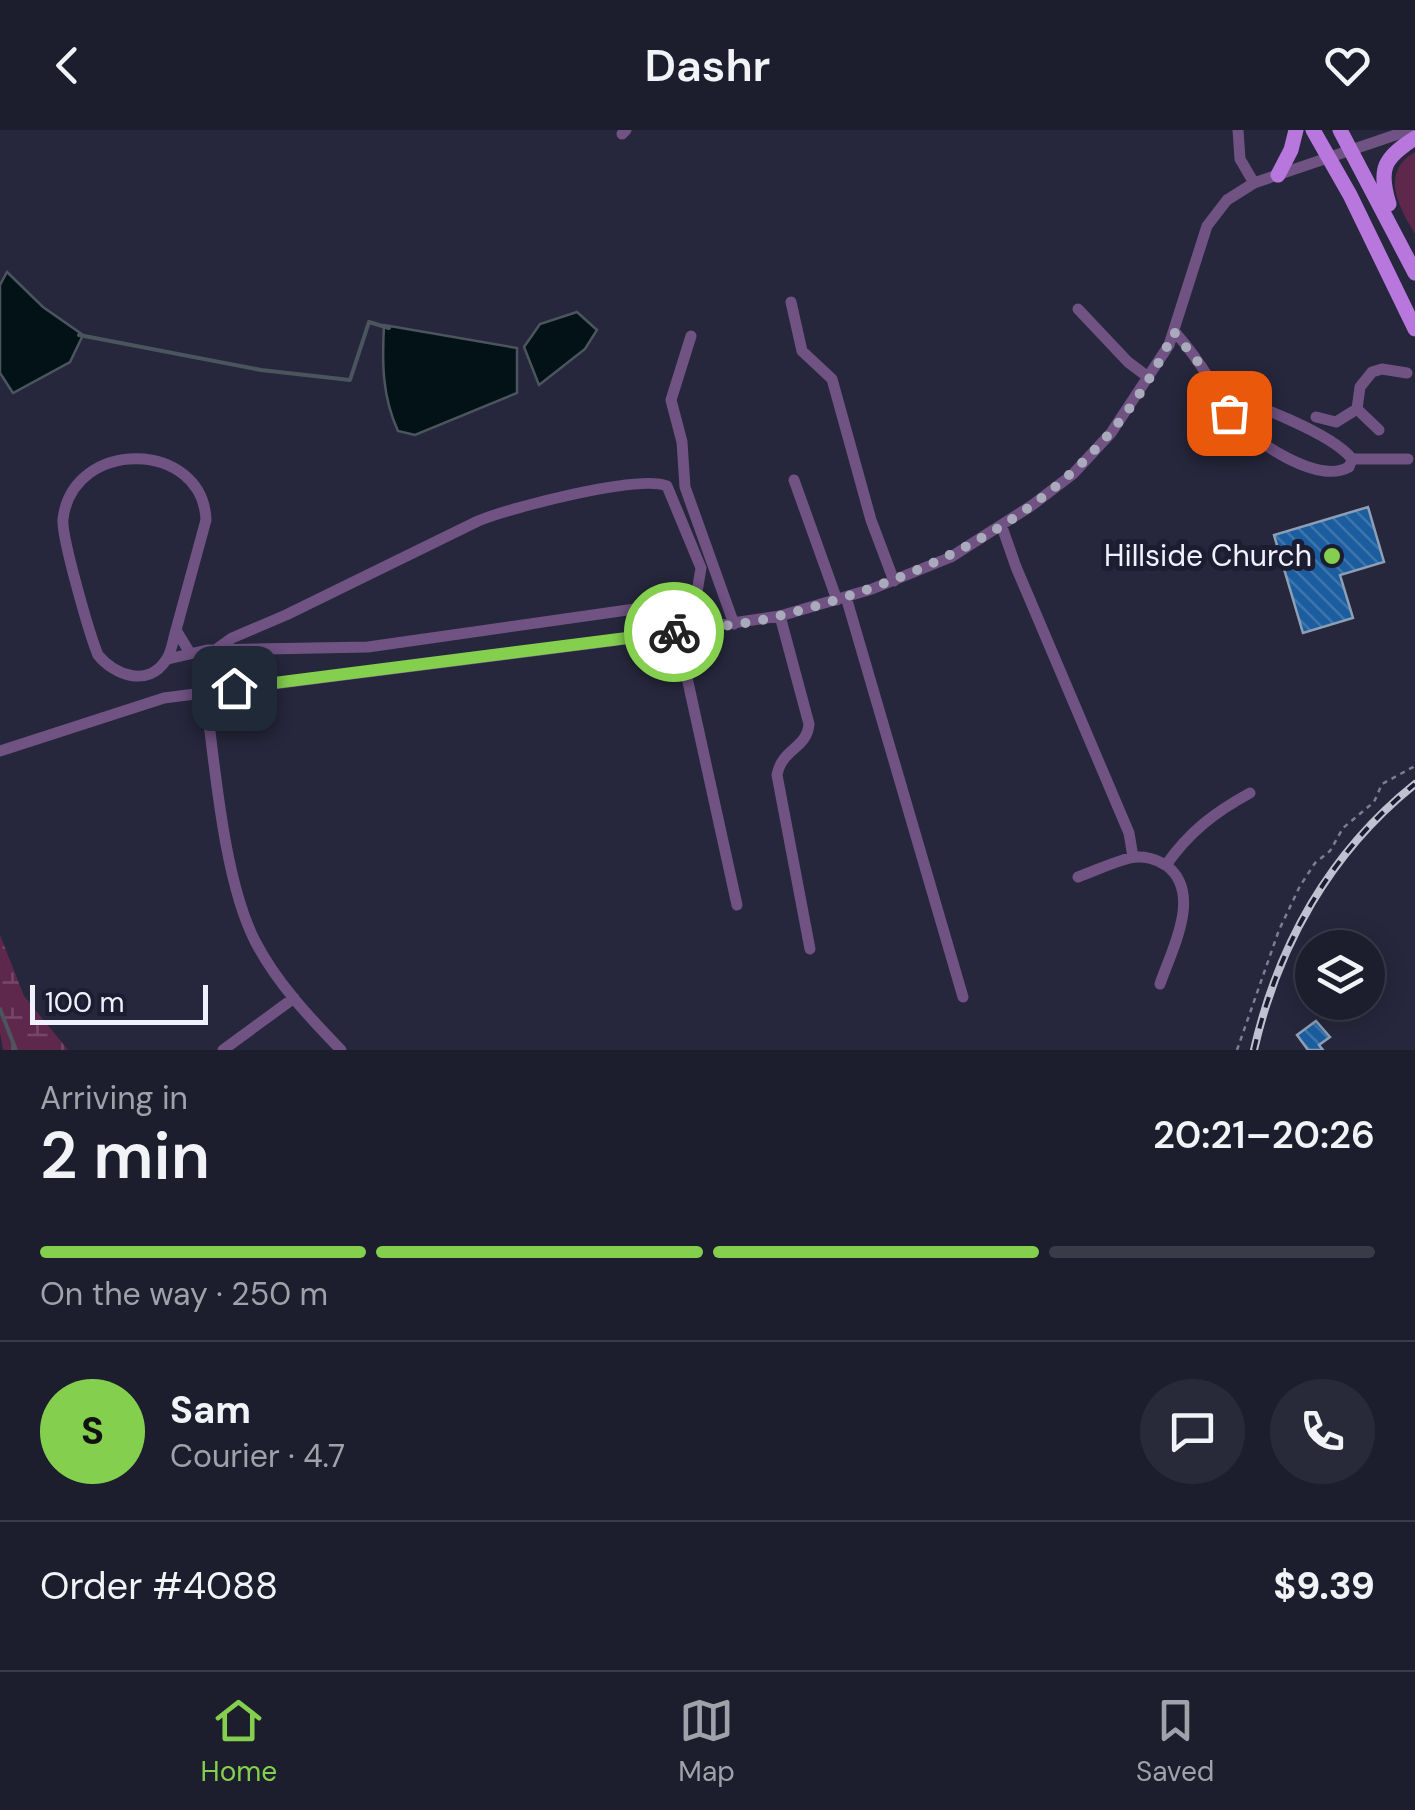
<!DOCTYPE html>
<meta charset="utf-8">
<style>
body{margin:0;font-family:"DM Sans",sans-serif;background:#292a39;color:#f1f3f6;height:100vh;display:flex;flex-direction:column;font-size:38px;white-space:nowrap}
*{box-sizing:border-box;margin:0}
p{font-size:32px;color:#a0a2aa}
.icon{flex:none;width:55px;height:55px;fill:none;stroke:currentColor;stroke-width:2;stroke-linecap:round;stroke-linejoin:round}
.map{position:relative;height:920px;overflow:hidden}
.drawer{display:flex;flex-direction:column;background:#1c1d2d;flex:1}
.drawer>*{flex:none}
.tools{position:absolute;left:1295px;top:800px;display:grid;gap:20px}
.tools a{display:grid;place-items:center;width:90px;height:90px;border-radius:50%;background:#1c1d2d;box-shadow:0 5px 25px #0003,0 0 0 2px #3a3b49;font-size:50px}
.scale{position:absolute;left:30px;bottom:25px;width:178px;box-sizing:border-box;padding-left:10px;border:5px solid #eff1ff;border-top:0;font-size:28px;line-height:35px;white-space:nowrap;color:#eff1ff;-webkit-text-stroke:8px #1d1d31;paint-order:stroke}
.pin{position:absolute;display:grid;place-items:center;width:85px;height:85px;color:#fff;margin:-42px;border-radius:20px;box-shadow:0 5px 15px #0006}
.courier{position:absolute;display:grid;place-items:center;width:100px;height:100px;margin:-50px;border:8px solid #84cf4d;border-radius:50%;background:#fff;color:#222;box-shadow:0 2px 12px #0007}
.headline em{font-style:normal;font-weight:600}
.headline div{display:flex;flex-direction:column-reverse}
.headline{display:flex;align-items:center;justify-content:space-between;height:170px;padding:0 40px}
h1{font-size:65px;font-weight:600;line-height:75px}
.bar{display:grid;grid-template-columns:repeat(4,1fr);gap:15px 10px;align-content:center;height:120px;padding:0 40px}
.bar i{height:12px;border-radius:8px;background:#3a3b49}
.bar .selected{background:#84cf4d}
.bar p{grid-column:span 4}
.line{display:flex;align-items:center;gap:25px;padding:0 40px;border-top:2px solid #3a3b49}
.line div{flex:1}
.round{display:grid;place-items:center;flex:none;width:105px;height:105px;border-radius:52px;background:#292a39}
header{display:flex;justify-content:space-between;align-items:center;height:130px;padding:0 40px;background:#1c1d2d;font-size:45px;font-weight:600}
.tab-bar{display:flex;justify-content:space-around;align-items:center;height:140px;border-top:2px solid #3a3b49;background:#1c1d2d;font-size:28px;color:#a0a2aa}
.tab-bar a{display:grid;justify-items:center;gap:5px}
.tab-bar .selected{color:#84cf4d}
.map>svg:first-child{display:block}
.wetland{fill:url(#wetland-marsh)}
.garden{fill:#5d284c}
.water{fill:#031217;stroke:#4a555d;stroke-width:2.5}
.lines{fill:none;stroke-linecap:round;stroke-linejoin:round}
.stream{stroke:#4a555d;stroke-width:4}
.building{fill:url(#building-back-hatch);stroke:#8d9fb4;stroke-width:2.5}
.path{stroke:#7c7e90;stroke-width:2.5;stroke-dasharray:5 5;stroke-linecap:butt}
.minor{stroke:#705283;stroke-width:11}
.major{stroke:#b777dd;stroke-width:15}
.rail-casing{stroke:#c0c2d2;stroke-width:8}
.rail{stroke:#1d1d31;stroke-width:4;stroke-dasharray:11;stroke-linecap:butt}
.done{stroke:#a9aabb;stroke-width:10;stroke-dasharray:0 18}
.route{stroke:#84cf4d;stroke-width:12}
.poi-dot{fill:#84cf4d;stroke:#1d1d31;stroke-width:4}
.labels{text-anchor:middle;stroke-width:10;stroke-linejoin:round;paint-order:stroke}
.poi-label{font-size:30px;fill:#eff1ff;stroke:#1d1d31;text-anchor:end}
</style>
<header><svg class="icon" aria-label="back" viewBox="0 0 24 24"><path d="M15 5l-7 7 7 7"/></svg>Dashr<svg class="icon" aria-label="heart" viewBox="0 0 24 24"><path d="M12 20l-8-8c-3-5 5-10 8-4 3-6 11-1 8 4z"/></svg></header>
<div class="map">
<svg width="1415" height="920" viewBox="0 0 1415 920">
<defs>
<pattern id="wetland-marsh" width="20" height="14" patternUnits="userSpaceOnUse" patternTransform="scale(2.5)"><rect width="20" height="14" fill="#5d284c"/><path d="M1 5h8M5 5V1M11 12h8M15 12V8" fill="none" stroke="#754867"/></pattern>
<pattern id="building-back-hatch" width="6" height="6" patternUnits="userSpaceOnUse" patternTransform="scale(2.5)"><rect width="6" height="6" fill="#1c5d9f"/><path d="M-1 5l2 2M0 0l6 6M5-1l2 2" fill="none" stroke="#3d75ad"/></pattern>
</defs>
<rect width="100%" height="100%" fill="#26273c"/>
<!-- wetland -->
<path class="wetland" d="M0,805L24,866L68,920H3L0,902Z"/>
<!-- garden -->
<path class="garden" d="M1415,22V104C1398,76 1380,42 1415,22Z"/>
<!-- water -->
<path class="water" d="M7,142L43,177L83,205L70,232L13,263L0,243V155Z
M577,182L597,200L585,219L539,255L524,217L540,194Z
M384,195L517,218V263L415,305L398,301C382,266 382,233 384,195Z"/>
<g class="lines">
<!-- stream -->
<path class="stream" d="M79,205L261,240L350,250L369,192L389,198
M0,879L16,920"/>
</g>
<!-- building -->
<path class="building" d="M1368,377L1384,432L1340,445L1353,488L1303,503L1274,405Z
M1316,891L1330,907L1319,915L1323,920H1308L1297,905Z"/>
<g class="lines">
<!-- path -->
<path class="path" d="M1237,920L1279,800L1300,756L1315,733L1330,721L1343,698L1374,672L1382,654L1415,636"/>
<!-- minor -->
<path class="minor" d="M1238,0L1240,29L1254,53
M622,4L626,0
M791,172L802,221L832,249L871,390L894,451
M1078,179L1128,232L1148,247
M1175,202C1189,218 1201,235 1212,253C1219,264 1223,277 1232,287C1253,311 1318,355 1349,337L1352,329C1333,304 1251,272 1219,264
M691,206L671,270L682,312L685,357L734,494
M1316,287L1336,292L1357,279
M1379,300L1357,279L1360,257L1372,242L1382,239L1407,243
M1352,329H1408
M794,350L837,470
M1002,397L1016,437L1129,703L1133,727
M846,467L963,867
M780,486L809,594C807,619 782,618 777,645L810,819
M176,500C173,509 172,522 166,530C148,558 114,545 98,525C90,506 61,406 63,389C73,307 203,310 206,390L176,500L190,523
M677,502L737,775
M207,520L368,517L684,472L697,462L701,438L667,356C639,344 509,378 478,391L286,485L232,508L218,518
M168,529L207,520L209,547L205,562C215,634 223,748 255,811C276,852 309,887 341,920
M0,621L164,568L611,511L780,486L872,459L951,427L1031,376L1073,344L1111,303L1169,215L1207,96L1227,70L1254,53L1410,0
M1166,735C1189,702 1215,682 1250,663
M1078,747C1095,741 1113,732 1130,728C1143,725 1157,729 1167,736C1203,764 1171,821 1160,854
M223,920L294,868"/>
<!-- major -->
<path class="major" d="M1313,0L1350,65L1415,199
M1340,0L1415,143
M1278,45L1291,20L1296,0
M1389,74C1378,38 1384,28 1415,8"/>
<!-- rail casing -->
<g class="rail-casing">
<path id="rail" d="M1254,920C1278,815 1330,722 1415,654"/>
</g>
<!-- rail -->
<use href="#rail" class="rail"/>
</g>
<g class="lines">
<!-- done -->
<path class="done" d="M674,502C709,497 745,495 779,486C946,444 1099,366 1174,202L1202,237L1229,283"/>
<!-- route -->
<path class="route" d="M234,558L674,502"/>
</g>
<!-- markers -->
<circle class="poi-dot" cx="1332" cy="426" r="10"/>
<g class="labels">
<!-- poi labels -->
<g class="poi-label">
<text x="1312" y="436">Hillside Church</text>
</g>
</g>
</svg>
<div class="tools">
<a><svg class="icon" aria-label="layers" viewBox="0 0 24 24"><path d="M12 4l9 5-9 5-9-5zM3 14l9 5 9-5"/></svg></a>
</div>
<div class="scale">100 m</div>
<div class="pin" style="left:1229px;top:283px;background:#ea580c"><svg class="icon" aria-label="bag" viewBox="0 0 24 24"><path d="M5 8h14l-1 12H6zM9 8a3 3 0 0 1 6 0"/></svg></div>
<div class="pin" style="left:234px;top:558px;background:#1f2937"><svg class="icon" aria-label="home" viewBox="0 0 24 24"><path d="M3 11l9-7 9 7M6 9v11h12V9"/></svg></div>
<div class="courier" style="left:674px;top:502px"><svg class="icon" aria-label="bike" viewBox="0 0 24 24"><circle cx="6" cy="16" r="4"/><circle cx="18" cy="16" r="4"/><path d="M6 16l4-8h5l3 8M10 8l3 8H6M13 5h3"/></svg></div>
</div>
<section class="drawer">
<div class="headline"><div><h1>2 min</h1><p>Arriving in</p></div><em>20:21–20:26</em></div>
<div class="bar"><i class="selected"></i><i class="selected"></i><i class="selected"></i><i></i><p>On the way · 250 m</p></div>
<div class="line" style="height:180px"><b class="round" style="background:#84cf4d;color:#111">S</b><div><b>Sam</b><p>Courier · 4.7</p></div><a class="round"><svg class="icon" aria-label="chat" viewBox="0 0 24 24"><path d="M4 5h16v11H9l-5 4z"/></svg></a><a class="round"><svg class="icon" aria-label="phone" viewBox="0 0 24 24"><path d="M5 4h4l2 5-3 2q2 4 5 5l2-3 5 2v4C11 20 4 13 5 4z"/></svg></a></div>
<div class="line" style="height:130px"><div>Order #4088</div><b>$9.39</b></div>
</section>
<nav class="tab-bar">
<a class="selected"><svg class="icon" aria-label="home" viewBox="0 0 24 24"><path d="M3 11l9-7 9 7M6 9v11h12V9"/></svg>Home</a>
<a><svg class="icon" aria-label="map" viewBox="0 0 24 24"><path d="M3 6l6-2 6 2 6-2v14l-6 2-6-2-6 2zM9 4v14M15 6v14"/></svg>Map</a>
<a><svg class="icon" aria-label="saved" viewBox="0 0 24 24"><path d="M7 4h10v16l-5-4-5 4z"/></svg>Saved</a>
</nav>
